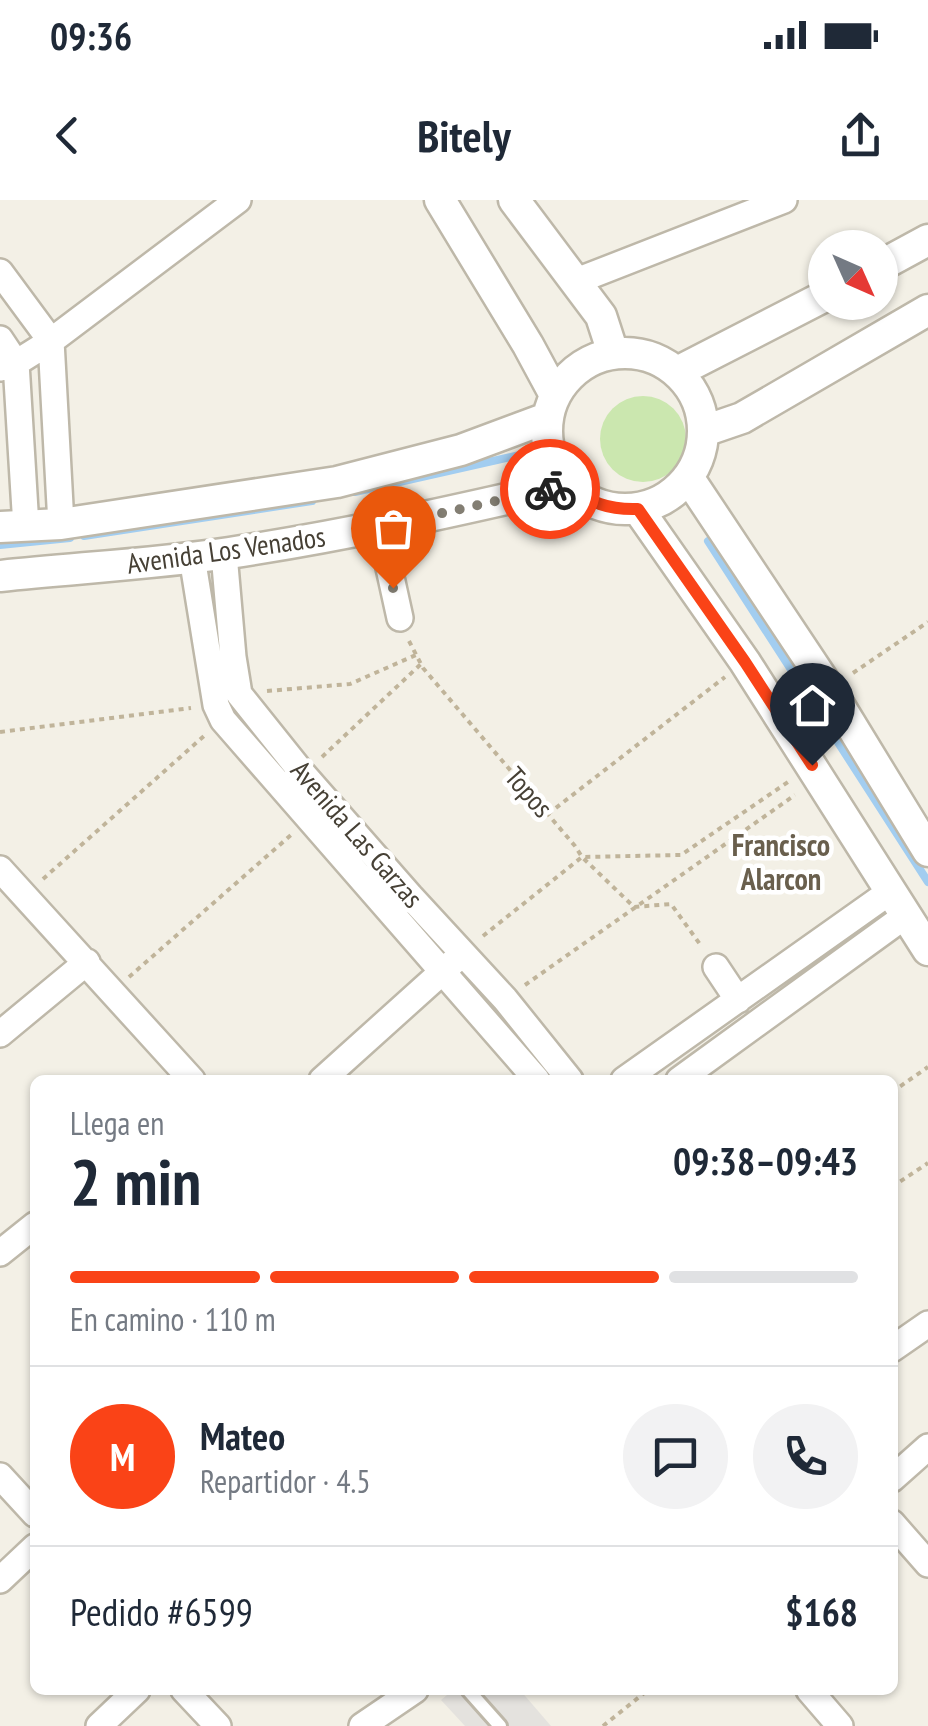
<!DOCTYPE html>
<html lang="es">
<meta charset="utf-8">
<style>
body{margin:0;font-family:"PT Sans Narrow",sans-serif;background:#f2f2f3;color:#1f2937;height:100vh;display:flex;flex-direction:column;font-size:38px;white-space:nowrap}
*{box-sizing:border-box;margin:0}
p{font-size:32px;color:#747a83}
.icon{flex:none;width:55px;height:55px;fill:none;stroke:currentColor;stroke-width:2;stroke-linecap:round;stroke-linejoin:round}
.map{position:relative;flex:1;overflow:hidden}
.drawer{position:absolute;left:30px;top:875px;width:868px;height:620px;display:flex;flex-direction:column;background:#fff;border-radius:15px;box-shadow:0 2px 8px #0004}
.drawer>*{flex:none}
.needle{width:65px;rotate:135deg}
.controls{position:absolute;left:808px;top:30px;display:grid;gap:20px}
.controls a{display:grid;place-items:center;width:90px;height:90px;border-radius:50%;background:#fff;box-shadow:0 2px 8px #0004;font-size:50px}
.pin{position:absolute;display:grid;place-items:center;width:85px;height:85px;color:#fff;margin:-102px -42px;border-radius:50% 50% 50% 0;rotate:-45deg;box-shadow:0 0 10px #0007}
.pin .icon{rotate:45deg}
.courier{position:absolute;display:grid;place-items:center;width:100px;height:100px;margin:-50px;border:8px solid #fa4317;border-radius:50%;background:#fff;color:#222;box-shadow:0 2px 12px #0007}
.head em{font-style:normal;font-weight:700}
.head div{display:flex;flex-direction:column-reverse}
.head{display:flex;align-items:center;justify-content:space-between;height:170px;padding:0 40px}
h1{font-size:65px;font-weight:700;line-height:75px}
.bar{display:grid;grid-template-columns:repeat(4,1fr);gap:15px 10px;align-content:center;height:120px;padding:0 40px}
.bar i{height:12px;border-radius:8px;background:#e0e1e3}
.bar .current{background:#fa4317}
.bar p{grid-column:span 4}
.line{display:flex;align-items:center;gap:25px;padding:0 40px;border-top:2px solid #e0e1e3}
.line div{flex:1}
.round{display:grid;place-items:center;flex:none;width:105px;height:105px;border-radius:52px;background:#f2f2f3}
.status{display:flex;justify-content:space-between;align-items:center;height:70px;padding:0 50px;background:#fff;direction:ltr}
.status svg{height:28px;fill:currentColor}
header{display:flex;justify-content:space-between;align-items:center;height:130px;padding:0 40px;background:#fff;font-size:45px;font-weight:700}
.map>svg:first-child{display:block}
.green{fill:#cbe7af}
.parking{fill:#e4e2de}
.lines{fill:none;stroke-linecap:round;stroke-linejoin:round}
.stream{stroke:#a2cdf0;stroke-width:8}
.service-casing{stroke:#beb8a9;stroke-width:18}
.minor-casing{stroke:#beb8a9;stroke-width:30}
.tertiary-casing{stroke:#beb8a9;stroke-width:35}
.path{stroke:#c0b49a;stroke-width:4;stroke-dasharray:5 5;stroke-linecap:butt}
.service{stroke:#fff;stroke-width:12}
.minor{stroke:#fff;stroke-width:25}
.tertiary{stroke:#fff;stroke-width:30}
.done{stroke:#837e73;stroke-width:10;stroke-dasharray:0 18}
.route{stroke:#fa4317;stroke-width:12}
.labels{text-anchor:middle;stroke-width:9;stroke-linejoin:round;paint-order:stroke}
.street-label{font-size:28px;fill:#464035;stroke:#fff}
.neighbourhood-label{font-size:30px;font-weight:bold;fill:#695f4d;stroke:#fff}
</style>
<div class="status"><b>09:36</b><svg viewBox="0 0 49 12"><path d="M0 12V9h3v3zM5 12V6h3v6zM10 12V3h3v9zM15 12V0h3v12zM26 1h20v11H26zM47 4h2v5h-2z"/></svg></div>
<header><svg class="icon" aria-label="back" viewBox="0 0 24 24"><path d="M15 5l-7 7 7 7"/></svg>Bitely<svg class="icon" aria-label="share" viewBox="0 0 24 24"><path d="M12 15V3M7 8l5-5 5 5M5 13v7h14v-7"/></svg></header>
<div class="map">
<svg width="928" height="1526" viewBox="0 0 928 1526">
<rect width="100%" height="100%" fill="#f3f0e6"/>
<!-- green -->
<path class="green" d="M600 239a43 43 0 1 1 86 0a43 43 0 1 1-86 0Z"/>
<!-- parking -->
<path class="parking" d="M453,1490H520L551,1526H465L441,1500Z"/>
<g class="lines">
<!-- stream -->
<path class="stream" d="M355,292L533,252
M84,336L312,301
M708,341L928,682
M0,345L70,338"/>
<!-- service casing -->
<g class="service-casing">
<path id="service" d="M468,1490L500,1526"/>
</g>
<!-- minor casing -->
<g class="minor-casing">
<path id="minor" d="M0,72L51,141L61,324
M574,82L784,0
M0,139L16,163L26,327
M0,168L16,163L51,141L238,0
M380,327L400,418
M224,354L233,457L239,494L303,574L410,696L505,799L570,880
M192,357L216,505L223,520L537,880
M0,669L192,880
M716,767L738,800
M0,834L87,762
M322,880L452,763
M624,880L891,691
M679,880L905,716
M0,1053L35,1025
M892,1149L928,1124
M0,1276L35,1314
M892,1279L928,1247
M892,1323L928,1364
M0,1380L35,1347
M184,1490L218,1526
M809,1490L840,1526
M99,1526L137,1490
M362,1526L415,1490"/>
</g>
<!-- tertiary casing -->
<g class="tertiary-casing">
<path id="tertiary" d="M440,0L528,145L555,195
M514,0L601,116L613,153
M880,66L928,40
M547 231a78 78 0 1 1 156 0a78 78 0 1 1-156 0Z
M677,172L825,96
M704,231L742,218L928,110
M688,277L829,489L928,651
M638,309L745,462L928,750
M0,327L61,324L337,282L461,250L547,218
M0,376C76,368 153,364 229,353C343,336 455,311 567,285"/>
</g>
<!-- path -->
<path class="path" d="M409,441L423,468L575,646L582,657L634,707L671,704L702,747
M853,473L928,422
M267,491L350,484L416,455
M0,532L191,508
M322,557L421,464
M548,614L725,477
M43,679L204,536
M483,736L582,657L681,655L788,582
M129,777L291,635
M525,785L795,595
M892,892L928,867
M892,987L928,963
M603,1526L648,1490"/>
<!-- service -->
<use href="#service" class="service"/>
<!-- minor -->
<use href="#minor" class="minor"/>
<!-- tertiary -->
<use href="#tertiary" class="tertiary"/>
</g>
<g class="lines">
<!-- done -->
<path class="done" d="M393,388L380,327L550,289"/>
<!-- route -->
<path class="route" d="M550,289L567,284C589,303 609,310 638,309L745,462L812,565"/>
</g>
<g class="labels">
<!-- street labels -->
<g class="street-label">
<text transform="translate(226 350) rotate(-8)" y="10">Avenida Los Venados</text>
<text transform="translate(529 592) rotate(49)" y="10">Topos</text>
<text transform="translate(357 634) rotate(49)" y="10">Avenida Las Garzas</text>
</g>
<!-- neighbourhood labels -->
<g class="neighbourhood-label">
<text x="781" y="656">Francisco<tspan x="781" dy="34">Alarcon</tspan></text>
</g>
</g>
</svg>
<div class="controls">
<a><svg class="needle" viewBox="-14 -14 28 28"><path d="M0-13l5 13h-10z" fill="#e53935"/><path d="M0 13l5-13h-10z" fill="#747a83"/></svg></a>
</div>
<div class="pin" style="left:393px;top:388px;background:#ea580c"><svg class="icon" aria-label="bag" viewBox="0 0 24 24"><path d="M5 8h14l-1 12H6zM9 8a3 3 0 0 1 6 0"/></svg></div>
<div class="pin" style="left:812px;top:565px;background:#1f2937"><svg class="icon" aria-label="home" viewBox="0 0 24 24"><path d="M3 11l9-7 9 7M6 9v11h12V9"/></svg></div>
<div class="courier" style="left:550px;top:289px"><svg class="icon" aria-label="bike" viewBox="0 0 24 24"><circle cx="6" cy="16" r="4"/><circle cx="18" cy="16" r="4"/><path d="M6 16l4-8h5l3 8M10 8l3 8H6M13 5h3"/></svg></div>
<section class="drawer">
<div class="head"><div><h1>2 min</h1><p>Llega en</p></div><em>09:38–09:43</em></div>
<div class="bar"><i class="current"></i><i class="current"></i><i class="current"></i><i></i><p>En camino · 110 m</p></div>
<div class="line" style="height:180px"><b class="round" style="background:#fa4317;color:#fff">M</b><div><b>Mateo</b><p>Repartidor · 4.5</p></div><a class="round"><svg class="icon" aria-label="chat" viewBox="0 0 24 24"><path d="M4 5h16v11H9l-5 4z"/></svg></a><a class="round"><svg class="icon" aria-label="phone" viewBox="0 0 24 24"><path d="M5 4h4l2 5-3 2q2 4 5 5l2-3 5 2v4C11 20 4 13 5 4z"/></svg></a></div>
<div class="line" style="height:130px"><div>Pedido #6599</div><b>$168</b></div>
</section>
</div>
